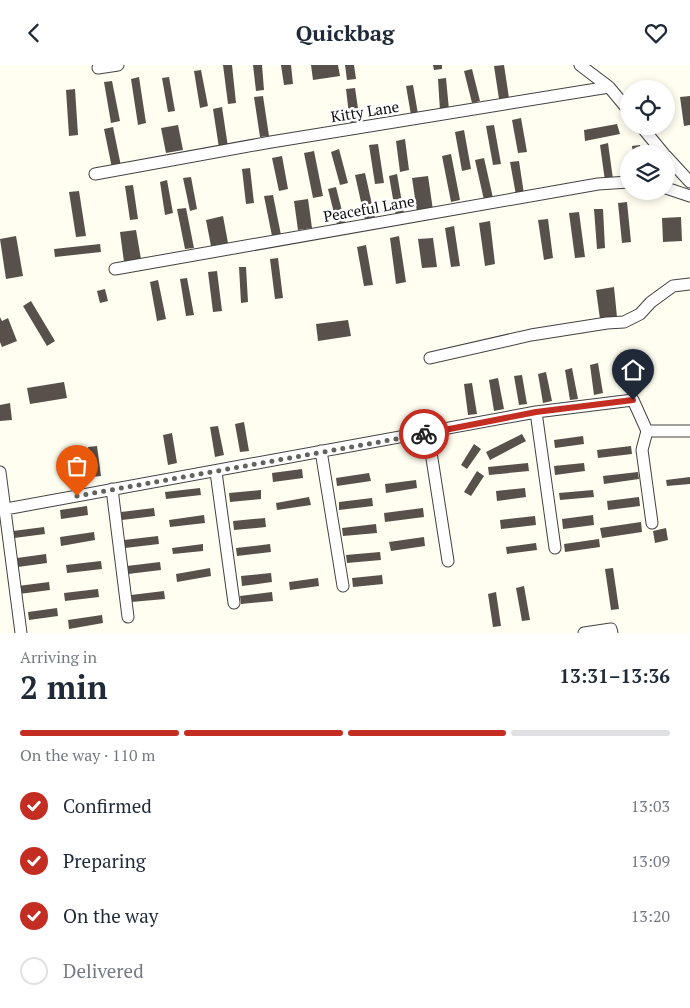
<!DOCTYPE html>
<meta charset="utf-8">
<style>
body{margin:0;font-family:"PT Serif",serif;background:#f6f6f7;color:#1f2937;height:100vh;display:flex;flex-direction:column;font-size:19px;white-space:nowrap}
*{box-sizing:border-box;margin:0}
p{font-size:16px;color:#747a83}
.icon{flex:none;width:28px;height:28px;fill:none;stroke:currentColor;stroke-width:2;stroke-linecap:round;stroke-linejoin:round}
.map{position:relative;height:568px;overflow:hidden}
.sheet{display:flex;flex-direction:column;background:#fff;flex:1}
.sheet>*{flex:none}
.tools{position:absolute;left:620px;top:15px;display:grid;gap:10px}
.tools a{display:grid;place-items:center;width:55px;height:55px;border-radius:50%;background:#fff;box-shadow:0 2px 8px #0003;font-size:25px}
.pin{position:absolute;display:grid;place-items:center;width:42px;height:42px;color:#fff;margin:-51px -21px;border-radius:50% 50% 50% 0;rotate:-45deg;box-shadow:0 0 5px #0007}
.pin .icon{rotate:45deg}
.courier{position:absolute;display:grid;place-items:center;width:50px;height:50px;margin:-25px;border:4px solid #c42d22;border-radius:50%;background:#fff;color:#222;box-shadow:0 1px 6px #0007}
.head em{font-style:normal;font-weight:800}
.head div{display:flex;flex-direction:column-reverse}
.head{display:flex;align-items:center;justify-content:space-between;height:85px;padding:0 20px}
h1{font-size:32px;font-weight:800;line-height:38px}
.bar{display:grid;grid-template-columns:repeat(4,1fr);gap:8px 5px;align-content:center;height:60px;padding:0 20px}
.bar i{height:6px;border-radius:4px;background:#e0e1e3}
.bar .current{background:#c42d22}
.bar p{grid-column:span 4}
ol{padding:0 20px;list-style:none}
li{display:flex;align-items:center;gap:15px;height:55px}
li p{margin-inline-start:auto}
li .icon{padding:5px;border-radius:50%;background:#c42d22;color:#fff;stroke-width:4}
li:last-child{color:#747a83}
li i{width:28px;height:28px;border:2px solid #e0e1e3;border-radius:50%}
header{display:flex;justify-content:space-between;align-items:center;height:65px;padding:0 20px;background:#fff;font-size:22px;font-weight:800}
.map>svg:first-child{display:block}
.building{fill:#58514b}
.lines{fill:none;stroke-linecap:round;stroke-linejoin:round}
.street-casing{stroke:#424242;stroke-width:13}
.street{stroke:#fff;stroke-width:11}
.done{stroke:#63635e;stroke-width:5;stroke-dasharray:0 9}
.route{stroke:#c42d22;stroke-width:6}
.labels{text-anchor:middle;stroke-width:5;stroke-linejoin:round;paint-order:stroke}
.street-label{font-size:15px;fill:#0f0f0f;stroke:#fff}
</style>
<header><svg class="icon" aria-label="back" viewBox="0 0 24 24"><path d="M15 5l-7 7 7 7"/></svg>Quickbag<svg class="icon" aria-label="heart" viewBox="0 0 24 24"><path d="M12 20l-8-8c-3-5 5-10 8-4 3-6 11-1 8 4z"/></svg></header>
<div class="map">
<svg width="690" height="568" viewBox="0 0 690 568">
<rect width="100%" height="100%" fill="#fffef1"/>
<!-- building -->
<path class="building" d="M223,0H232L236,38L228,39Z
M253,0H262L264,25L256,26Z
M281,0H291L293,19L284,20Z
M311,0H338L340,11L313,15Z
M345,0H354L356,14L347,15Z
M433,0H442V4L434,5Z
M504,0L509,33L499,34L494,1Z
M472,4L480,36L472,38L464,6Z
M201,5L208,41L200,43L194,6Z
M139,12L146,58L138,60L131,14Z
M169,12L175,46L168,47L162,13Z
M446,13L449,45L440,46L438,14Z
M112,16L120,56L111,58L104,17Z
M413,20L418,49L411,50L406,21Z
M355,23L360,57L350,58L346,24Z
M75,24L78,70L69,71L66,25Z
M263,31L269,71L260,72L254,32Z
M690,31V60L684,61L680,32Z
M222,42L228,82L219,83L213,44Z
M521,53L527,87L518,88L512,55Z
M617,59L620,69L585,76L584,65Z
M178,60L183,85L166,88L161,63Z
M494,60L501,99L493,100L486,61Z
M113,62L121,101L112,103L104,64Z
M464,65L471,104L462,106L455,67Z
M405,74L409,105L400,107L396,76Z
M608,78L613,114L605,116L600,80Z
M378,79L384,118L375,119L369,80Z
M640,80L642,89H633L632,81Z
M339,84L348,118L340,120L331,87Z
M314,86L323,131L313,133L304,88Z
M451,89L460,135L451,137L442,91Z
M282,91L288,124L279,126L272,93Z
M484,93L493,133L484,135L475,95Z
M519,96L524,129L516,130L510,97Z
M250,103L254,138L246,139L242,104Z
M365,108L375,153L365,155L355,110Z
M397,109L404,149L396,151L389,111Z
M428,111L433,145L417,147L412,113Z
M191,112L197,144L190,146L183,113Z
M167,115L173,148L165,150L160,117Z
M133,120L138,154L130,155L125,121Z
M336,122L345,158L337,160L328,124Z
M79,126L86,171L76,172L69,127Z
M273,130L281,170L272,171L264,131Z
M308,134L312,163L298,165L294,136Z
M627,137L631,177L622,178L618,138Z
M186,143L194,183L185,184L177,144Z
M594,144H603L605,183L597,184Z
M579,147L585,192L575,193L569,148Z
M223,151L228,178L211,181L206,155Z
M681,152L682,176L663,177L662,153Z
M548,154L553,193L544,195L538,155Z
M490,156L495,199L485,201L479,158Z
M454,161L460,201L451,202L445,163Z
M136,165L141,194L124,197L120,167Z
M16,171L23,211L6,214L0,174Z
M399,171L406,217L396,219L390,173Z
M433,173L437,202L422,203L418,174Z
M100,179L101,187L55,192L54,184Z
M366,180L373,220L364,221L357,182Z
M278,193L283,233L275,234L270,194Z
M239,202H246L248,237L241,238Z
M217,206L222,246L213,247L208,207Z
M187,213L194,250L186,251L180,214Z
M158,215L166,254L157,256L150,217Z
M614,222L617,252L600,254L596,225Z
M105,224L108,236L100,238L97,226Z
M31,236L55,276L47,281L23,241Z
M0,252L2,256L8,253L17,276L2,282L0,277Z
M348,255L351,271L318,276L316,259Z
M598,298L603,328L594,330L590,300Z
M572,303L578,334L570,335L565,305Z
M546,307L552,336L543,338L538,309Z
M522,310L527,339L519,340L514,311Z
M498,313L504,344L494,346L489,315Z
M64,317L67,333L30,339L27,323Z
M472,318L477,349L468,350L464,319Z
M10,338L12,355L0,356V340Z
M244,357L249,386L240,387L235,359Z
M218,361L224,390L215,392L210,362Z
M172,368L177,398L168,400L163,370Z
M522,369L526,376L490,395L486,387Z
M583,371L584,379L555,383L554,375Z
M474,379L481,384L467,404L461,400Z
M97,381L101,411L92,412L88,382Z
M631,381L632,389L598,393L597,385Z
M528,398L529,406L489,410L488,402Z
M584,398L585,406L555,410L554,401Z
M302,404L303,413L273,417L272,408Z
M477,406L484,411L471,431L464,427Z
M638,407L639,414L604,419L603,411Z
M369,408L371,416L337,421L336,413Z
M690,412V419L667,421L666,415Z
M416,415L417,423L386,428L385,419Z
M200,423L201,430L166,434L165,427Z
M525,423L526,432L497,436L496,426Z
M261,425V434L230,437L229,428Z
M593,425L594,432L560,435L559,428Z
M309,432L311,440L277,445L276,438Z
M639,432L640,441L608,445L607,436Z
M372,433L373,441L339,445V437Z
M87,441L88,450L61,454L60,445Z
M154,443L155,451L122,455L121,447Z
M423,443L424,452L385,457L384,448Z
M204,450L205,458L170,462L169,455Z
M593,450L594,460L563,464L562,454Z
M535,451L536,460L501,464L500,455Z
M265,453L266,462L234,465L233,456Z
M641,457L642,467L602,473L600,463Z
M376,459L377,468L343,471L342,463Z
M44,462L45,469L14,473L13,466Z
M666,463L668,475L655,478L653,466Z
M94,467L95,475L61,481L60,472Z
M158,471L159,479L125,483L124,475Z
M424,472L425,481L391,486L389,477Z
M599,474L600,482L565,487L564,479Z
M536,478L537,485L507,489L506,482Z
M203,479V486L173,489L172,483Z
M270,479L271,487L237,491L236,483Z
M380,487L381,495L347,498L346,490Z
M46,489L47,498L18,502L17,493Z
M101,496L102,504L67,508L66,500Z
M160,497L161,505L128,509L127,501Z
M210,503L211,511L177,517L176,509Z
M613,503L619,544L611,545L605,504Z
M271,508L272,517L242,521L241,511Z
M382,510L383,519L353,522L352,513Z
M318,513L319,521L290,525L289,517Z
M49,517L50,525L19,529L18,521Z
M524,521L530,555L522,556L516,523Z
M98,524L99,532L65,536L64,528Z
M164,526L165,534L131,537V530Z
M272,527L273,536L241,539L240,531Z
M496,527L501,561L493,562L488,529Z
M57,543L58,551L29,555L28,547Z
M102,550L103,558L69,564L68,555Z"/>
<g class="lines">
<!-- street casing -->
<g class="street-casing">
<path id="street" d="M580,0L609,22
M98,3L118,0
M641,61L664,89
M666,91L690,117
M95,109L271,77L609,22L629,46
M666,123L690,131
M115,204L598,119L629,117
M430,293L531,270L607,258L624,257L640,249L651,237L673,221L690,219
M536,347L555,483
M647,366H690
M428,368L448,496
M321,386L343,521
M0,407L21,568
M216,407L234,538
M112,424L128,552
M0,445L536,347L633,335L647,366L642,385L652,458
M584,568L611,564L612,568"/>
</g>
<!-- street -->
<use href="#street" class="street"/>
</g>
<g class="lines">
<!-- done -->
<path class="done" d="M77,431L424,369"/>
<!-- route -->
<path class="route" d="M424,369L536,347L633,335"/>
</g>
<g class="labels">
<!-- street labels -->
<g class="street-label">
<text transform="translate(365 47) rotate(-9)" y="5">Kitty Lane</text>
<text transform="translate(369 144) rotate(-10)" y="5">Peaceful Lane</text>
</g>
</g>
</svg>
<div class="tools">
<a><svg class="icon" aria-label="locate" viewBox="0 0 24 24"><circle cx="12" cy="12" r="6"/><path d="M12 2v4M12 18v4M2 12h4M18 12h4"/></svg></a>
<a><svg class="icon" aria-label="layers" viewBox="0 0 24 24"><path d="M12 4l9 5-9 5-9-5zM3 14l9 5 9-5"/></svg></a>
</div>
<div class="pin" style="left:77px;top:431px;background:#ea580c"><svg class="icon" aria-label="bag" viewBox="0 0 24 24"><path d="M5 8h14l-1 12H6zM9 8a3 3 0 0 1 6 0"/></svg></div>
<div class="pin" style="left:633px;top:335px;background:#1f2937"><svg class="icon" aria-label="home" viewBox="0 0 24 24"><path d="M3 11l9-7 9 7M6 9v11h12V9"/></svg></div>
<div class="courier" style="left:424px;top:369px"><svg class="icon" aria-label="bike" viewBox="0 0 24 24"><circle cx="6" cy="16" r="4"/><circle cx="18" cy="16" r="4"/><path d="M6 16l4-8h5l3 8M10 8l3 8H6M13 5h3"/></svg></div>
</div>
<section class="sheet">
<div class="head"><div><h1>2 min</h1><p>Arriving in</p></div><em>13:31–13:36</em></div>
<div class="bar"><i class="current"></i><i class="current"></i><i class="current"></i><i></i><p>On the way · 110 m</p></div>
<ol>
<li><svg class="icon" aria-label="check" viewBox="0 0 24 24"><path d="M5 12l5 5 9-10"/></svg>Confirmed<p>13:03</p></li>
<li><svg class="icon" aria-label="check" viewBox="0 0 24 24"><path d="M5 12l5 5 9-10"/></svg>Preparing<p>13:09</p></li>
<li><svg class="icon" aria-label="check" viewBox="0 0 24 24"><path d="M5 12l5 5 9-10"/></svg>On the way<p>13:20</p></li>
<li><i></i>Delivered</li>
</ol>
</section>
